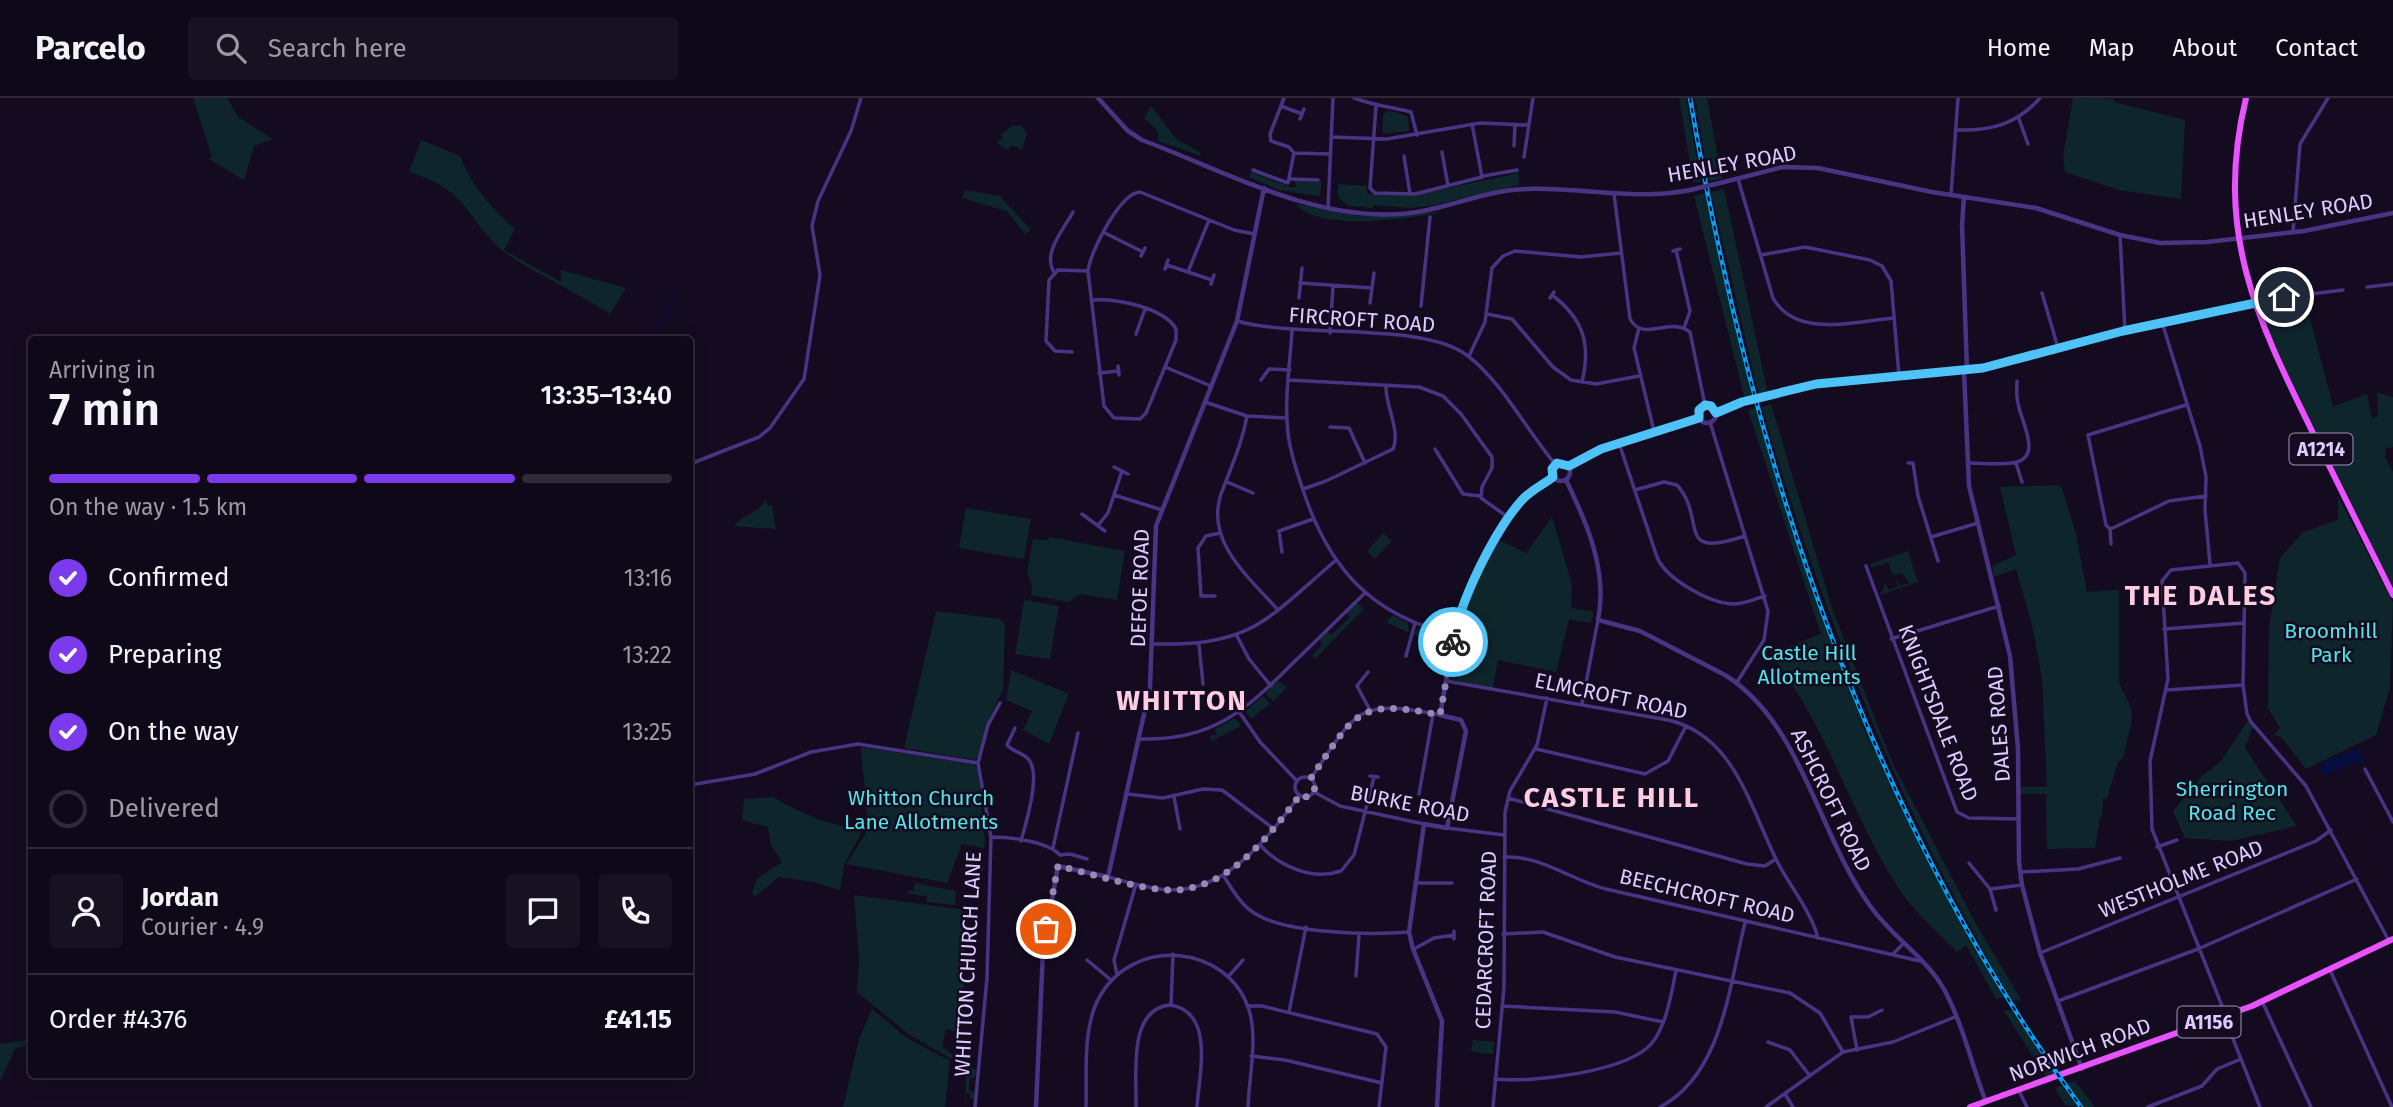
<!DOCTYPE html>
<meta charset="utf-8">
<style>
body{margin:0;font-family:"Fira Sans",sans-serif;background:#181122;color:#f1f3f6;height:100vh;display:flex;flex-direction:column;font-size:26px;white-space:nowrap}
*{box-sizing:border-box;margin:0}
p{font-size:23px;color:#9b9aa2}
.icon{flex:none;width:38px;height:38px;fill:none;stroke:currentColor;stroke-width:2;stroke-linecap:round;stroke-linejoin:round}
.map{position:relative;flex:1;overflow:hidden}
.details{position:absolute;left:28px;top:238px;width:665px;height:742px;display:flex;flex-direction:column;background:#0f0819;border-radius:7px;box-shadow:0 4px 18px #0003,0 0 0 2px #2f2938}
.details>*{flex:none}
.pin{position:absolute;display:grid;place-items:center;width:60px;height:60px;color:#fff;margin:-30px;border:4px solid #fff;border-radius:50%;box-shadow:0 2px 7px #0007}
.courier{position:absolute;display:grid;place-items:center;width:70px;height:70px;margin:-35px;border:5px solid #4fc3f7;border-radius:50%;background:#fff;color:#222;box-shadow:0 2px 9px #0007}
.summary em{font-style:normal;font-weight:600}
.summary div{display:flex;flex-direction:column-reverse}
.summary{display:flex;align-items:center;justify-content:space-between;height:119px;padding:0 21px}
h1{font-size:46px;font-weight:600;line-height:52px}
.bar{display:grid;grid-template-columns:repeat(4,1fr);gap:10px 7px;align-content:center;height:84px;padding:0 21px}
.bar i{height:9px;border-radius:5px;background:#2f2938}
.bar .active{background:#7c3aed}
.bar p{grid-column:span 4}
.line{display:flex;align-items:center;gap:18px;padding:0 21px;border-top:2px solid #2f2938}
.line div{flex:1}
.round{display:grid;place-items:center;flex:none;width:74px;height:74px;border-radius:7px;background:#181122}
ol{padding:0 21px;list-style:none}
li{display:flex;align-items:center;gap:21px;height:77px}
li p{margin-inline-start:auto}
li .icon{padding:7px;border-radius:50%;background:#7c3aed;color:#fff;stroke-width:4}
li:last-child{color:#9b9aa2}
li i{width:38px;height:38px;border:4px solid #2f2938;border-radius:50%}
header{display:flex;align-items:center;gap:42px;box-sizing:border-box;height:98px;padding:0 35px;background:#0f0819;border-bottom:2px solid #2f2938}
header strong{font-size:33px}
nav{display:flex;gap:38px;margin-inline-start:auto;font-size:24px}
.search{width:490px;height:63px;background:#181122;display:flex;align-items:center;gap:18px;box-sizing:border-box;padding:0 24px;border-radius:7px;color:#9b9aa2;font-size:26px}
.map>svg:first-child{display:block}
.green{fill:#0e252b}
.water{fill:#060d3f}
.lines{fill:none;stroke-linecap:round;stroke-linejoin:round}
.stream{stroke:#060d3f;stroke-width:2}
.minor{stroke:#4a3383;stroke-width:3.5}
.tertiary{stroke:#4a3383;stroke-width:4.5}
.primary{stroke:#e852ff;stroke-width:6}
.rail-casing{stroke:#00a2f6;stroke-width:4.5}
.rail{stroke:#140b21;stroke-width:2;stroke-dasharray:5;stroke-linecap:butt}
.tertiary-bridge{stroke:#4a3383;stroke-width:4.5}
.done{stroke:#9788b1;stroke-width:7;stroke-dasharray:0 12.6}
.route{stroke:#4fc3f7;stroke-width:9}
.labels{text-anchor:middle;stroke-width:5;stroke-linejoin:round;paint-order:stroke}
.shield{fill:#140b21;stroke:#a191bc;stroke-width:2}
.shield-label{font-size:19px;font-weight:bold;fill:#decbff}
.street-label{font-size:21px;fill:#decbff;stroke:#140b21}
.park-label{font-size:21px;fill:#50e6e5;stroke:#140b21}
.district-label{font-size:28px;font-weight:bold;letter-spacing:2px;fill:#ffcde1;stroke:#140b21}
</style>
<header>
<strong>Parcelo</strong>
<div class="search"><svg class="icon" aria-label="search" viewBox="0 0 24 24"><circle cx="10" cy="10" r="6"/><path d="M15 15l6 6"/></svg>Search here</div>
<nav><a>Home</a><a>Map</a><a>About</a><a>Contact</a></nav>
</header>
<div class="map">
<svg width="2393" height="1009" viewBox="0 0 2393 1009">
<rect width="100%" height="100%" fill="#140b21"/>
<!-- green -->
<path class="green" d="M193,0H227L238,19L273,41L254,48L244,82L209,61L212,59Z
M1679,0H1686L1701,84H1693Z
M1695,0H1707L1722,81L1709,83Z
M2073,0L2114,1V4L2185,22L2181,101L2119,92L2065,74L2063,59Z
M1151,8L1177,42L1200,54L1201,58L1158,43V33L1144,20Z
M1388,12L1408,18L1409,33L1383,36V17Z
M1021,27L1027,35L1022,52L1012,47L1007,52L997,45L1003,39L1000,37L1012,28Z
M421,42L460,58C471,88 492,110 515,131L504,152L561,184V172L626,190L610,216C577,194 539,178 506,155C482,138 471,110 448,92C436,83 422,79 409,73Z
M1251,74L1290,89H1296L1295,83L1322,84L1320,98L1279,92L1249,79Z
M1519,75V87L1435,107L1411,110L1374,107L1373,110L1348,108L1338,99V86L1367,88V96L1424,95Z
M1724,91L1768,296L1759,298L1711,94Z
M965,92L1000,98L1031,132L1025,136L1007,113L962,100Z
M1706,95L1753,300L1745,302L1694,98Z
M1296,106L1359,118L1442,114C1410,121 1318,134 1296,106Z
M2304,198L2333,308L2367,296L2372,320L2378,319L2377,294L2393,299V349L2386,350L2385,359L2393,374V490L2281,261L2260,208L2262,204Z
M1771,306L1833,513L1892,664L1976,826L2022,903L2012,902C1901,716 1822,516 1762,309Z
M1756,310L1816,501L1866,627L1863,629L1856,615L1876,658L1865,633L1868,632L1923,753L2004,900L1996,901L1966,847L1957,854C1938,834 1914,814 1899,791C1850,716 1827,626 1770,556L1821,536L1748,312Z
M2058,387L2062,390L2076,436L2087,494L2119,492V585L2131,609L2132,622L2123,660L2118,664L2107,701H2103L2102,719H2100L2095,750H2089L2047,751L2046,696H2020L2019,689H2047L2042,580L2032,527L2016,471L1994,479L1992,468L2016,457L2000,389Z
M2338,398L2393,505L2390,589L2376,637L2306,671L2282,640L2276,637L2271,640L2280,630L2268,610L2269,529L2280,460L2303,434L2338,422Z
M766,401L767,407H772L776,431L734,428C743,415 758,417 766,401Z
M966,410L1031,421L1024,461L959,450Z
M1552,419L1572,486L1571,510L1594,514L1591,525L1569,521L1556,574L1498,562L1493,590L1446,583L1463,505L1497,441L1526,455Z
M1383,435L1392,443L1375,461L1367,453Z
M1049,439L1125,453L1117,502L1081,496L1069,504L1031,497L1032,488L1027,474L1033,441L1047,442Z
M1908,453L1918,484L1879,497L1884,491L1885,483L1888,492L1898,489L1895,479L1900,488L1909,485L1902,475L1893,478L1888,464L1872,470L1870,466Z
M1024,502L1059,508L1050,561L1015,556Z
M1357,504L1364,511L1315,561L1312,557L1322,547L1320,542L1327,533L1331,537L1350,519L1346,515Z
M936,513L1000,521L1005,527L1003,593L990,618L978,659L974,662L904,650Z
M1393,517L1408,525L1409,535L1386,524Z
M1419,530L1448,539L1450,547L1412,536Z
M1011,572L1067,595L1068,598L1049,646L1023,632L1032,613L1006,602Z
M1278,583L1287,589L1273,603L1265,596Z
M1263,598L1270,606L1251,621L1245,613Z
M1235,620L1241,628L1212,643L1210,638L1216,636L1215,631Z
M2248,622L2253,629L2245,650L2297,728L2231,743L2185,740L2173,713L2203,677L2221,663Z
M861,649L974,666L978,672L985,747L983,750L962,746L947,785L846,766L866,735L868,726Z
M773,699C803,717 829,727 863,732L844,767L840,792L813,784L779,779L755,799L752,795L757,781L782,764L771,747L768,729L742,722L744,701Z
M915,785L956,793L955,807L926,804L927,798L908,796V792L913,793Z
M854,797L966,812L962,936L946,931L942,948L953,957L951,961L910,937L857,894L859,861Z
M872,911L907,940L950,963L945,1009H843L859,941Z
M2003,912L2012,913L2056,978L2048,981Z
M27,942V947L15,951L0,984V946Z
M1473,942L1494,944L1493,956L1471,954Z
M966,968L977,972L975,980H970L969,992L974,994V1000L970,1001V995H966L965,1009Z
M2075,983L2095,1009H2084L2067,985Z
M2062,987L2077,1009L2065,1007L2055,990Z"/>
<!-- water -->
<path class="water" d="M2359,650L2364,662L2326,677L2322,675L2321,665Z"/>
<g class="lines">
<!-- stream -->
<path class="stream" d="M652,242L674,198"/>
<!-- minor -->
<path class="minor" d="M1284,0L1270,36L1271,43L1289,49L1294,55L1330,56
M1354,0C1373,7 1390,9 1411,14L1417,37
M1281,8L1302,16
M1376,8L1370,90L1375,95L1415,96L1482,79L1472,26
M1300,21L1304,11
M2019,21L2028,46
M1957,32C1992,33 2017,26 2040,0
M1331,39L1387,41L1480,25L1527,27
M1514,48L1515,27
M1442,54L1448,88
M1404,58L1410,96
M1524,59L1533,0
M1253,72L1288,85L1294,55
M1483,78L1517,72
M1291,81L1318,82
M1738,81L1773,200C1796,241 1855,223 1894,220
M1614,96L1630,221C1643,245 1671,218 1690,234L1705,307
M1951,97L1958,0
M1328,110L1333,0
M2293,134L2300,46L2328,0
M1105,135L1143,154
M2120,137L2125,233
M1676,152L1690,213L1684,230
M1673,153L1680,151
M1761,157L1805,149L1870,162L1882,168L1891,183L1899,278
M1141,158L1145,150
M1167,167L1212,182
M1165,171L1168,162
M1054,174C1042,155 1064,131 1073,114
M1188,174L1209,122
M1300,185L1372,190
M1211,186L1214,177
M2367,189L2393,186
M2042,195L2058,250
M1552,197C1584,221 1591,247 1582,284
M1299,200L1302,170
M1550,200L1554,194
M1092,202C1114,200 1164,209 1176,231V242L1146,315L1140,321L1114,320L1104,308L1088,173C1090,154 1120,95 1140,94L1234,132L1254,136
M2255,203L2343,192
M1370,205L1374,175
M1421,208L1430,119
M1487,216L1512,221L1553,269L1571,282L1596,286L1639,278
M1237,223C1300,241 1423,223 1468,258C1502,284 1527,333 1555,366
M2162,224L2200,348L2206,379L2205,412L2210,466
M1639,230L1634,250L1654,333
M1292,233C1290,266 1284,302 1288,335C1290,355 1297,374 1303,392C1329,471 1372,518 1454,537
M1330,235L1333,188
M1136,236L1145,211
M1072,254L1055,253L1046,243L1049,182L1058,172L1088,173
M1469,258L1485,224L1492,170L1503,158L1515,153L1581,159L1621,155
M1118,268L1119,277
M1165,269L1211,288
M1099,275L1119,273
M1261,282L1269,271L1290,272
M1289,282L1419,289L1443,298L1461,316L1492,359V370L1482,389L1481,400L1509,420
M1205,304L1247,318L1287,320
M2186,307L2088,337L2106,427L2110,431L2115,429L2169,403L2206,398
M1247,318C1242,346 1231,369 1221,396C1205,444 1249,479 1278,512
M1710,324L1768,513L1764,542L1737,584
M1330,329L1349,330L1365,365
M1619,345L1657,459C1666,481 1708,504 1731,506C1742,507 1754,501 1765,498
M1435,351L1463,396L1480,398
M1908,365H1913L1918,398L1938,463
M1968,365C1982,365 1998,367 2012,365C2045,361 2020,322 2018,305C2016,298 2017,290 2017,283
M2016,365L2022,384
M690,366L759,339L770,330L804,281L820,177L812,128L818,103L851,33L861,0
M1114,369L1128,376
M1227,384L1253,395
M1303,391L1326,383L1393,351C1401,333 1385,307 1386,288
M1635,392L1664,384L1677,387C1708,422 1673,462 1745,438
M1114,397L1162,412
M1082,416L1105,433
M1099,426L1108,415L1122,373
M2110,431L2111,446
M1931,439L1978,425
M1282,454L1279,433L1313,421
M1866,468L1957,714L1969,720L2019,721
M1215,498H1201L1198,450L1206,438L1220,435
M2164,531L2244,525
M1237,538L1249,561L1271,588
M1891,541L1999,508
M1154,546C1252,548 1265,523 1335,463
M1199,547L1203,586
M1406,558L1415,525
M1368,574L1357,588L1370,612
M1446,583L1668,622C1735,637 1750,710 1777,763C1789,787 1811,813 1818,840
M2243,587L2247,616L2251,624L2306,688L2389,843
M2166,592L2243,587L2245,475L2238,465L2171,472L2162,483L2168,581L2150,663L2152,731L2226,918
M1582,606L1598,522
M1240,615L1260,644L1297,683
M1015,630L1007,647C1013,654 1023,654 1029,662C1041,677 1026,725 1021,743
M1140,641C1211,643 1244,614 1292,566C1317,542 1341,518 1365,495
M1536,651L1645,676L1668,663L1686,628
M2365,671L2393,724
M1370,678L1378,679
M1295 689a10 10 0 1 1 20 0a10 10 0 1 1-20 0Z
M1311,680C1357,613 1355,600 1440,617
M690,687L755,676L811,654L858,646L978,665
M1314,694L1340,708L1424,726
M1127,696L1163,700L1203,691L1222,692L1274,731
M1419,696L1433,616
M1174,699L1180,731
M1508,700L1747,766L1765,768L1776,761
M1447,730L1504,737
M991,739C1009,739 1047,743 1060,757L1070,756L1087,761
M1260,747C1279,768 1312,783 1341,773L1354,757L1374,679
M2157,749L2177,742
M1053,750L1078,635
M1504,759C1540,757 1571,782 1606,791L1920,863
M1969,765L1990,791L2022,787
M974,769L971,773L967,771L970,763L981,771
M2020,774L2078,771L2120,760
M1223,777C1232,791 1240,806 1254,815C1287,836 1371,837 1409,834
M1108,779C1129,784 1151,792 1172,792C1229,792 1269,738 1300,697
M1415,785H1452
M1990,791L1996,812
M1454,833V841
M1503,836L1543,834L1615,859L1790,895L1820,915L1843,954
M1414,851L1434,840L1454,837
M2040,855L2316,743L2331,732
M1173,856L1171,907C1215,915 1199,976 1197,1009
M1893,856L1903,846
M1087,862L1111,882
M2330,872L2392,1009
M1117,876L1114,862L1136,786
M1356,878L1359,837
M1228,879L1243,862
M2058,903L2198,851L2357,781
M2262,903L2311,1009
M1247,908H1262L1377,936L1386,949L1379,1009
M1502,908L1615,914L1663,924
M1289,914L1306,829
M2224,918L2260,1009
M1768,944L1790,952L1810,978
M1857,952L1851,919H1868L1882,912
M1251,958L1285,962L1382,985
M1495,981C1531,985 1628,974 1652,945C1667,926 1671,896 1676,873
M2019,993L2027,1009
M1785,996L1793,1009
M975,1009L987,880L991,739L978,665L988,627L1000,605
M1086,1009C1087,974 1082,929 1100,898C1134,838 1228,846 1249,912C1258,941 1249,979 1248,1009
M1136,1009C1137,977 1127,910 1171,907
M1493,1009L1504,889L1505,714L1510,693L1537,647L1547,600
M1660,1009C1723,976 1729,887 1745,825
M1766,1009L1843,954L1893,944L1955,919
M2148,1009L2202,988L2217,971L2241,961"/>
<!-- tertiary -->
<path class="tertiary" d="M1098,0L1128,33L1142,42C1225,73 1310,122 1401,116C1444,113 1483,92 1526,91C1581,89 1635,103 1690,92
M1724,84L1783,69L1818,70L1932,94L2036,110L2120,137L2160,145L2207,144L2304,133L2393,115
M1964,99L1962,127L1967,273
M1964,273L1969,388L2010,558L2018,651L2019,764L2022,787L2040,855L2082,971
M1772,297L1816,286L1983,270L2123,233L2254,204
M1698 316a9 9 0 1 1 18 0a9 9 0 1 1-18 0Z
M1716,315L1742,304
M1552 374a9 9 0 1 1 18 0a9 9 0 1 1-18 0Z
M1569,368L1601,350L1699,320
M1566,382C1587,425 1608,473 1598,522L1640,533L1725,577C1803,626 1818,738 1871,809C1892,839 1928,861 1945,893C1963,927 1972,968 1986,1004
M1036,1009L1043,853L1058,768L1108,779L1150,589L1156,428L1237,223L1264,90
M1437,1009L1442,923L1413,851L1409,834L1424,726L1447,730L1466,633L1461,622L1440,617L1454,537L1469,492L1516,409L1553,379"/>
<!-- primary -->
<path class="primary" d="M2246,0C2214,133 2256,219 2313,335C2340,389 2366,443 2393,497
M1970,1009L2252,908L2393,841"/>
<!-- rail casing -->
<g class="rail-casing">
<path id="rail" d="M1690,0C1751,357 1865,714 2081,1009"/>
</g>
<!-- rail -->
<use href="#rail" class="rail"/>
<!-- tertiary-bridge -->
<path class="tertiary-bridge" d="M1690,92L1724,84
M1742,304L1772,297"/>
</g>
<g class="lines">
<!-- done -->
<path class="done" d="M1046,831L1058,768C1094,776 1133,790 1169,792C1227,794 1269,738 1300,697L1306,699L1314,694L1315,687L1311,680C1355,615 1357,600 1440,617L1453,544"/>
<!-- route -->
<path class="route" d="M1453,544C1460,503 1494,433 1522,402C1531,392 1543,387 1553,379L1552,371L1557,365L1569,368L1601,351L1699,320V312L1705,307L1711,308L1716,315L1742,304L1816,286L1983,270L2123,233L2284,199"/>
</g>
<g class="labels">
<!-- shield labels -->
<g class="shield">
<rect x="2289.5" y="335.5" width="63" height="31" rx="5"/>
<rect x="2177.5" y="908.5" width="63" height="31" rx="5"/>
</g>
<g class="shield-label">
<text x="2321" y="358">A1214</text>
<text x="2209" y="931">A1156</text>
</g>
<!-- street labels -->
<g class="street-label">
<text transform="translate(1732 66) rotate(-10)" y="7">HENLEY ROAD</text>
<text transform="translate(2308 113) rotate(-9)" y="7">HENLEY ROAD</text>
<text transform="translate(1362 222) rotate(4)" y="7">FIRCROFT ROAD</text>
<text transform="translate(1140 490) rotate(-88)" y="7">DEFOE ROAD</text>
<text transform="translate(1611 598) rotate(12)" y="7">ELMCROFT ROAD</text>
<text transform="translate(1938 615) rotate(69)" y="7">KNIGHTSDALE ROAD</text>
<text transform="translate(1999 626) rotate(-94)" y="7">DALES ROAD</text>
<text transform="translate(1831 702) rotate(64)" y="7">ASHCROFT ROAD</text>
<text transform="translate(1410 706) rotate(11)" y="7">BURKE ROAD</text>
<text transform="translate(2181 781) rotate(-22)" y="7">WESTHOLME ROAD</text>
<text transform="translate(1707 798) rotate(13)" y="7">BEECHCROFT ROAD</text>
<text transform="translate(1486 842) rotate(-88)" y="7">CEDARCROFT ROAD</text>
<text transform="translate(968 866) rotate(-87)" y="7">WHITTON CHURCH LANE</text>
<text transform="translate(2080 952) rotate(-20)" y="7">NORWICH ROAD</text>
</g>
<!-- park labels -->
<g class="park-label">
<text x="2331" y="540">Broomhill<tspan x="2331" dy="24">Park</tspan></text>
<text x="1809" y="562">Castle Hill<tspan x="1809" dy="24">Allotments</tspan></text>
<text x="2232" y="698">Sherrington<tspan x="2232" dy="24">Road Rec</tspan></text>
<text x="921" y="707">Whitton Church<tspan x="921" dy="24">Lane Allotments</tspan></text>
</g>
<!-- district labels -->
<g class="district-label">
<text x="2201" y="507">THE DALES</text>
<text x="1182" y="612">WHITTON</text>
<text x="1612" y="709">CASTLE HILL</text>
</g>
</g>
</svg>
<div class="pin" style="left:1046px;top:831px;background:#ea580c"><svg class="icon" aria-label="bag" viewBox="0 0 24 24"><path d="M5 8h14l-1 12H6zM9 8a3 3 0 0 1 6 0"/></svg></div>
<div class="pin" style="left:2284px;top:199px;background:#1f2937"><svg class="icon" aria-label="home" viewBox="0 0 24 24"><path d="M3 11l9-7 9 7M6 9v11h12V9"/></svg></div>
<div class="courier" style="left:1453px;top:544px"><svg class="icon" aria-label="bike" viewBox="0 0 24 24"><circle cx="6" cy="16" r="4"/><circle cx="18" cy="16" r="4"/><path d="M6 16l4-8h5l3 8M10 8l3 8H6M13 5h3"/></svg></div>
<section class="details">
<div class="summary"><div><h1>7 min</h1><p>Arriving in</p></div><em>13:35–13:40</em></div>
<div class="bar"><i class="active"></i><i class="active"></i><i class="active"></i><i></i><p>On the way · 1.5 km</p></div>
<ol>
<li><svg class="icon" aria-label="check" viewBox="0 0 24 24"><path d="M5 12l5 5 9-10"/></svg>Confirmed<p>13:16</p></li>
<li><svg class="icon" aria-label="check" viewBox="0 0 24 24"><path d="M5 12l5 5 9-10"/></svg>Preparing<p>13:22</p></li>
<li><svg class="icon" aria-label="check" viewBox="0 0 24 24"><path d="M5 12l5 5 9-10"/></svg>On the way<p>13:25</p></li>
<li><i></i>Delivered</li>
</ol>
<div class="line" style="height:126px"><a class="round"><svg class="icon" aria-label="person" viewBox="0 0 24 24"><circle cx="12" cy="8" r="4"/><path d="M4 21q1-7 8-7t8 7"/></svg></a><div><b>Jordan</b><p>Courier · 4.9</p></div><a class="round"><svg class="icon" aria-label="chat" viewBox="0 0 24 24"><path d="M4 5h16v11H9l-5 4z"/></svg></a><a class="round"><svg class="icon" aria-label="phone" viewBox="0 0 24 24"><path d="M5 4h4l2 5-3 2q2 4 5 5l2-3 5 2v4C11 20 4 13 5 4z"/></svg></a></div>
<div class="line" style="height:91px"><div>Order #4376</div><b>£41.15</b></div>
</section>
</div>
